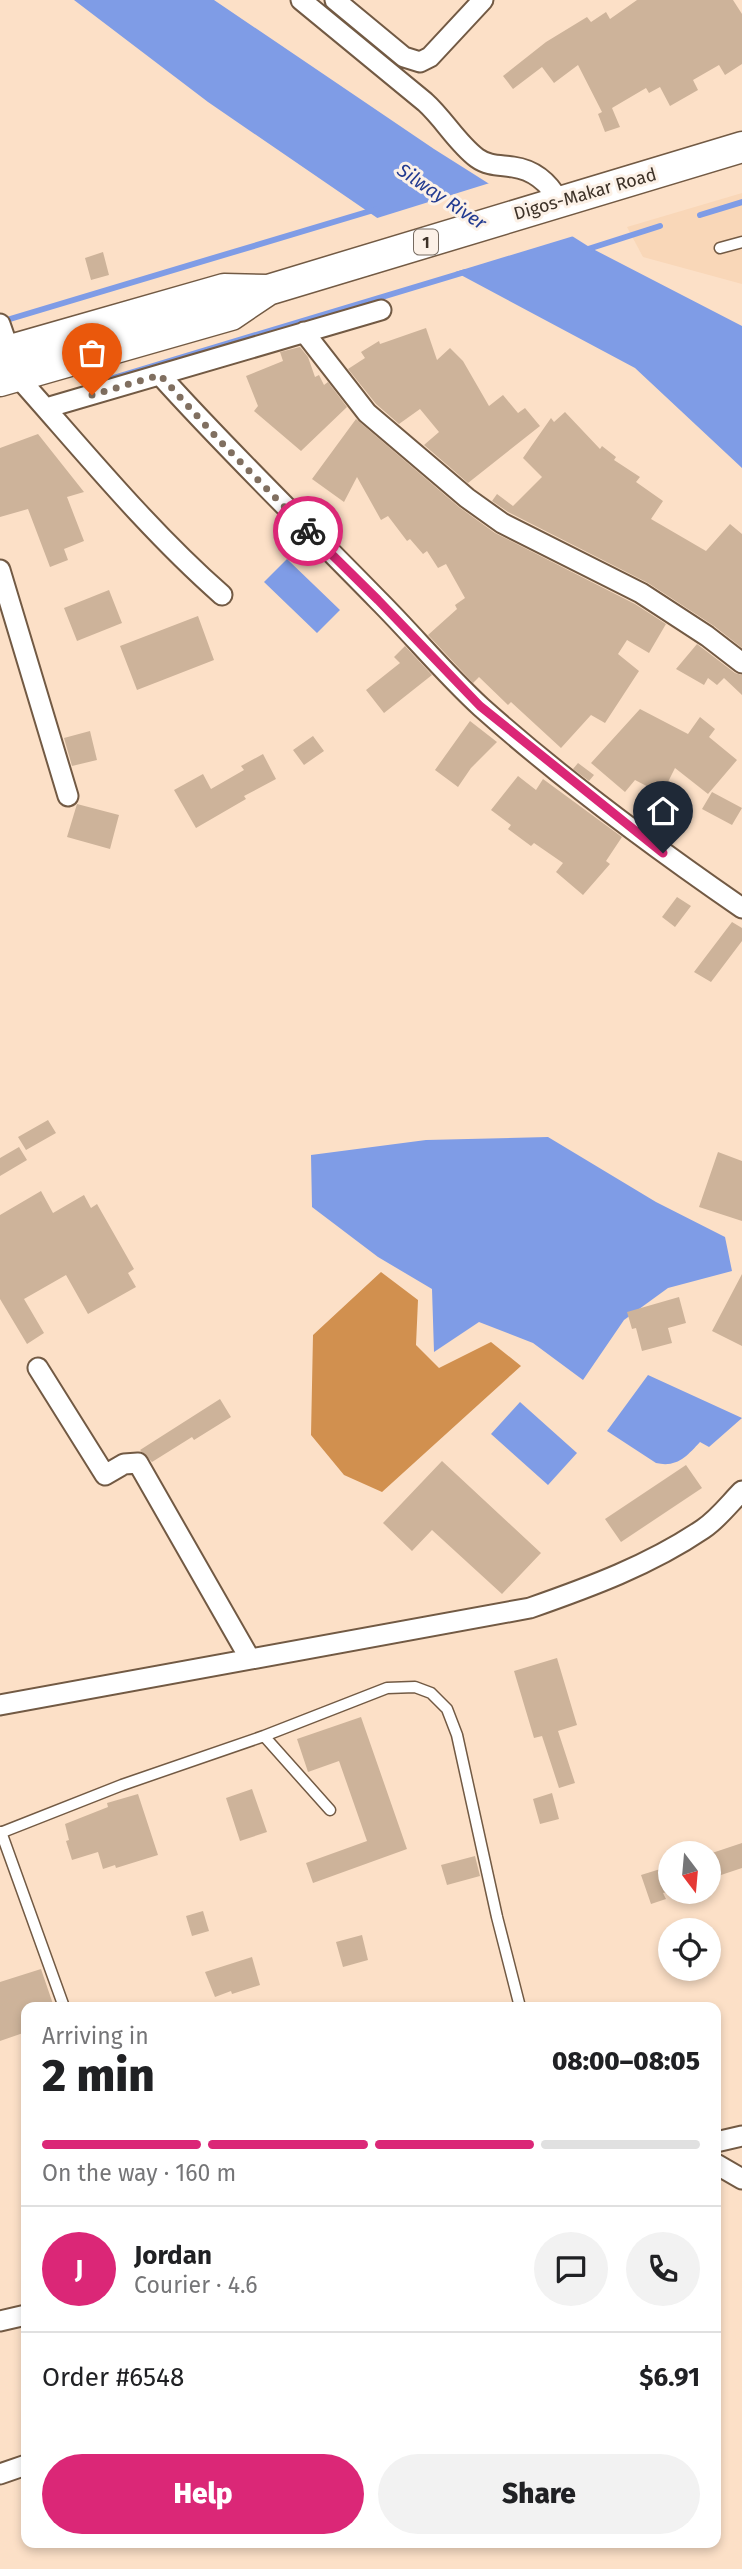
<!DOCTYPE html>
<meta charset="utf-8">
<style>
body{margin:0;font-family:"Fira Sans",sans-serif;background:#f2f2f2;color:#202124;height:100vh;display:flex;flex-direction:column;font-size:26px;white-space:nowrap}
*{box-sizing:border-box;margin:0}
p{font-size:23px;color:#757577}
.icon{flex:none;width:38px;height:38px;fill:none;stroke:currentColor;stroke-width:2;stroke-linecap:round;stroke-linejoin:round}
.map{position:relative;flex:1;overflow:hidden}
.details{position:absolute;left:21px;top:2002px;width:700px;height:546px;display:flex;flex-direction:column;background:#fff;border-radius:14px;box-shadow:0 4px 10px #0003}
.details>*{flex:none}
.needle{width:46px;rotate:164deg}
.buttons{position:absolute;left:658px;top:1841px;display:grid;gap:14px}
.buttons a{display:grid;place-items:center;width:63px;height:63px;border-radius:50%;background:#fff;box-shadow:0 4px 10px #0003;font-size:35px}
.pin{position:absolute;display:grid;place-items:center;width:60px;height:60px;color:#fff;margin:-72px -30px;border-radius:50% 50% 50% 0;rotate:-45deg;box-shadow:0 0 7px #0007}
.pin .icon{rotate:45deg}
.courier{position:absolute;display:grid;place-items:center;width:70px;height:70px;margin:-35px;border:5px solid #db2777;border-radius:50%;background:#fff;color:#222;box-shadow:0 2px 9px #0007}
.headline em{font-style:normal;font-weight:800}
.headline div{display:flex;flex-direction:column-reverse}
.headline{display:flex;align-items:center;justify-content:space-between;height:119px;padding:0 21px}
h1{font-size:46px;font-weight:800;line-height:52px}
.bar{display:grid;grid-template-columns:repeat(4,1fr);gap:10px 7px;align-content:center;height:84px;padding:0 21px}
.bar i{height:9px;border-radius:5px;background:#e0e0e0}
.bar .active{background:#db2777}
.bar p{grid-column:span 4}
.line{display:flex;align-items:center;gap:18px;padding:0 21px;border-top:2px solid #e0e0e0}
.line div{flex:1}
.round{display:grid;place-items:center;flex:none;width:74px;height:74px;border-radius:37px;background:#f2f2f2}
.primary-button{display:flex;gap:14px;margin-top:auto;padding:14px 21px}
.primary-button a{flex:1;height:80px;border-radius:42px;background:#db2777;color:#fff;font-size:28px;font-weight:800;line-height:80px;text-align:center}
.primary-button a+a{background:#f2f2f2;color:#202124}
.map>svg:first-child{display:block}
.built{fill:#f9d7b8}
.forest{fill:#d1904f}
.water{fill:#7f9ce6}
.pier{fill:#fce0c7}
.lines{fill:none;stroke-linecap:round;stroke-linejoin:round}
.stream{stroke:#7f9ce6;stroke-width:6}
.building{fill:#cdb39a}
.lane-casing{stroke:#725a44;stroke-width:13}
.street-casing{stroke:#725a44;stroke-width:23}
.primary-casing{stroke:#725a44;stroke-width:33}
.lane{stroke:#fff;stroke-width:10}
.street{stroke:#fff;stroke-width:19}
.primary{stroke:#fff;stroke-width:30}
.done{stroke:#806f60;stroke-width:7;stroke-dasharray:0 12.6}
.route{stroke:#db2777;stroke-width:9}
.labels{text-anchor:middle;stroke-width:6;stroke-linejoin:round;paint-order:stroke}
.shield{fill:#fcf1e7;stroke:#766b61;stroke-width:2}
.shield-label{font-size:16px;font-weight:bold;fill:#3d3228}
.street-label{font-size:18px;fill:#3d3228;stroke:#fcf1e7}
.water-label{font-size:19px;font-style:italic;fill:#233b90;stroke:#fcf1e7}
</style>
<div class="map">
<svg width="742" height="2569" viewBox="0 0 742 2569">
<rect width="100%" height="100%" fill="#fce0c7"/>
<!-- built -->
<path class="built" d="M742,193V284L643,257L627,227Z"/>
<!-- forest -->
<path class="forest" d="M381,1272L418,1300L416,1345L439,1368L491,1342L521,1366L382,1492L344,1475L311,1435L313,1335Z"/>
<!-- water -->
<path class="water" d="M74,0H214L434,149L591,248L742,326V468L635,368L459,274L208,102Z
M287,559L340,610L317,633L264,582Z
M548,1137L656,1202L725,1237L732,1271L668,1288L624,1320L583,1380L533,1343L479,1322L434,1352L432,1289L378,1257L312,1207L311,1155L426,1140Z
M648,1375L742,1418L709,1447L700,1442C687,1456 677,1468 656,1463L607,1431Z
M520,1402L577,1453L548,1485L491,1434Z"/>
<!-- pier -->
<path class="pier" d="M493,182L577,235L452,273L374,219Z"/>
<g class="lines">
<!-- stream -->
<path class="stream" d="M700,215L742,202
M585,250L660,226
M10,319L377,209
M90,385L465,272"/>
</g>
<!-- building -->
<path class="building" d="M637,0H733L742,14V64L725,75L719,65L693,80L698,90L670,106L660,87L649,93L646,88L612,108L620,127L605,132L598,114L602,112L578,65L554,83L542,67L513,89L503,76L546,42L587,17L591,22L606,12L610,19Z
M103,252L109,275L91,280L85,258Z
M426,328L437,360L450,348L463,361L489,406L503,395L518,413L525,408L540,426L468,483L424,445L439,432L420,409L399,424L376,404L348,369L365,358L361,352L379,341L380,344Z
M300,347L308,357L315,377L319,375L324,385L328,382L347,407L301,451L254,411L258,406L246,376L283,361L280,352Z
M565,412L600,449L602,446L616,457L614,460L640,477L636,482L663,501L651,519L706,551L730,524L742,534V648L714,626L648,583L508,512L492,501L497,494L513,506L542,477L523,458L551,418L554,422Z
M356,419L459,507L495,533L635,604L666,624L649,653L627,640L618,654L639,671L605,723L591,715L561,748L511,702L508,705L479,677L473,683L428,635L457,609L455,605L465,598L446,564L438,568L427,551L423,554L410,539L407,541L388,516L381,520L357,477L344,502L312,479Z
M38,434L84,492L67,497L84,541L64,549L68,560L50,567L28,509L0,517V448Z
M109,590L122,623L77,641L64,608Z
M198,616L214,660L137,690L120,646Z
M697,644L735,673L742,675V695L724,678L717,685L708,678L704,685L676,669Z
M405,646L432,675L384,713L366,690L400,663L394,657Z
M640,709L688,734L700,717L715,729L709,737L737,760L708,794L675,768L662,794L635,780L625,792L591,763Z
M470,721L497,742L471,768L458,787L435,770Z
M90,731L97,760L72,766L64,738Z
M313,736L324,751L304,765L293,750Z
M263,754L276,779L244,796L246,799L196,828L174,790L203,774L211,789L244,770L241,766Z
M578,763L594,775L589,781L573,769Z
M518,776L536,790L543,779L622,837L606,861L610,864L583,895L556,872L563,863L534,843L531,846L508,829L511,825L491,810Z
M712,792L742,808L732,825L702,809Z
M77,804L119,815L110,849L67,837Z
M677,897L691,906L675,927L662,917Z
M732,922L742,928V941L711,982L694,972Z
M48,1120L56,1133L26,1150L18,1137Z
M19,1147L27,1160L0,1176V1158Z
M718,1152L742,1161V1221L699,1207Z
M41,1191L53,1213L84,1195L91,1208L97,1204L134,1269L128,1273L136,1287L88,1314L66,1275L24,1299L44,1333L27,1344L0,1299V1215Z
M742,1274V1346L712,1331Z
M679,1297L686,1323L668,1328L672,1343L642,1351L636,1328L632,1329L627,1312Z
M220,1399L231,1417L194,1440L192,1437L152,1462L140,1450Z
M442,1461L541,1553L502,1594L432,1530L412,1551L383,1523Z
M686,1465L702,1488L621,1542L605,1519Z
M557,1658L577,1725L558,1731L575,1783L559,1788L542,1736L534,1738L514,1671Z
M361,1717L407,1849L313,1883L306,1863L367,1841L339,1761L308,1772L297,1739Z
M252,1789L267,1832L240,1841L226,1798Z
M552,1793L559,1819L540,1824L533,1799Z
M138,1794L158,1855L116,1868L115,1865L103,1869L98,1852L72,1860L66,1841L69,1840L65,1824L108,1807L107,1803Z
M742,1843V1868L709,1879V1854Z
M475,1856L480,1876L447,1885L441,1865Z
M670,1866V1891L663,1893L666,1899L651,1904L641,1875Z
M203,1911L209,1931L192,1936L186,1916Z
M362,1935L368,1960L343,1967L336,1942Z
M252,1957L260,1985L232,1994L231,1991L215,1997L205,1972Z
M41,1969L54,2007H26V2032L0,2041V1982Z"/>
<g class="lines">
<!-- lane casing -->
<g class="lane-casing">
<path id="lane" d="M720,248L742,242
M264,1736L330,1810
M1,1832L64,2007
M0,1833L122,1785L264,1736L387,1688L415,1687L431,1693L447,1709L457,1735L497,1917L520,2007"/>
</g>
<!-- street casing -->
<g class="street-casing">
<path id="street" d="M301,0L425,102C444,119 457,143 477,158C488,166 500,165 513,167C535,170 549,183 559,201
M335,0L404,57L420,62L430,57L483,0
M0,324L9,350
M304,332L367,413L467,498L502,523L641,593L707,636L742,663
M160,375C230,453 305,525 378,600C413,635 445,674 481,707C563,780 652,846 742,908
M17,376C83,450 147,529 222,595
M46,408L381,310
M0,570L68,796
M38,1368L105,1475L124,1464L138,1463L250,1659
M0,1705L530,1608C590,1587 650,1565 703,1529C718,1519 730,1503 742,1491
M716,2142L742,2136
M716,2164L742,2179
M0,2321L26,2315
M0,2474L26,2465"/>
</g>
<!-- primary casing -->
<g class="primary-casing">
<path id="primary" d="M0,353L224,289L268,290
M0,381L231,315L268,290L742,147"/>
</g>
<!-- lane -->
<use href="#lane" class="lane"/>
<!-- street -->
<use href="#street" class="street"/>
<!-- primary -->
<use href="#primary" class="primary"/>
</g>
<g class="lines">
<!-- done -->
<path class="done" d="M92,395L160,375L218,439L308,531"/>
<!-- route -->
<path class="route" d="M308,531L378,600L480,706L663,853"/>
</g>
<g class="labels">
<!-- shield labels -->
<rect class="shield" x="414" y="229.5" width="24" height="25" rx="5"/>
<g class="shield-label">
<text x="426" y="248">1</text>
</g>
<!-- street labels -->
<g class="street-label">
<text transform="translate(585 194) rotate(-16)" y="6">Digos-Makar Road</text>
</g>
<!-- water labels -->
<g class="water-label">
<text transform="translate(442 196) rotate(34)" y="7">Silway River</text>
</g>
</g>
</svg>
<div class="buttons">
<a><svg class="needle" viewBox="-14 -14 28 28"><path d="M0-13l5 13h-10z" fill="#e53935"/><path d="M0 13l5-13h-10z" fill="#757577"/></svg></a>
<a><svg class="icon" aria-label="locate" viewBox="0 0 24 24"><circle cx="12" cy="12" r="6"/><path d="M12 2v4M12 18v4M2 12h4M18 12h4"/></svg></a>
</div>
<div class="pin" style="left:92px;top:395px;background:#ea580c"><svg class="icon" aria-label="bag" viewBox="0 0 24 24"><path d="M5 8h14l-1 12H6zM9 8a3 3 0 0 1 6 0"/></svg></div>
<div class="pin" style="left:663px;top:853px;background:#1f2937"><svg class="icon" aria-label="home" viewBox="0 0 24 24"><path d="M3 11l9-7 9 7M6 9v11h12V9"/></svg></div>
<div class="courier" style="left:308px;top:531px"><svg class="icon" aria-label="bike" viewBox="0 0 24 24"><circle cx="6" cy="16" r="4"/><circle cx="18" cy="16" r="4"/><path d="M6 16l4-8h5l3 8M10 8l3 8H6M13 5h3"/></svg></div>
<section class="details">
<div class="headline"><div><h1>2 min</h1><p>Arriving in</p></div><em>08:00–08:05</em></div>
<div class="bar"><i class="active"></i><i class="active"></i><i class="active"></i><i></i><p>On the way · 160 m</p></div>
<div class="line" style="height:126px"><b class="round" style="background:#db2777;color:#fff">J</b><div><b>Jordan</b><p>Courier · 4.6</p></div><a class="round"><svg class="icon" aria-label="chat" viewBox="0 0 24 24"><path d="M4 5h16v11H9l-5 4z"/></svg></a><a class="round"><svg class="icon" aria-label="phone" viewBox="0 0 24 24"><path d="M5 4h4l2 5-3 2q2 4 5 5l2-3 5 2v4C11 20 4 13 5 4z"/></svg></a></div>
<div class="line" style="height:91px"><div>Order #6548</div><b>$6.91</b></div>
<div class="primary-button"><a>Help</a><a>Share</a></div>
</section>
</div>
